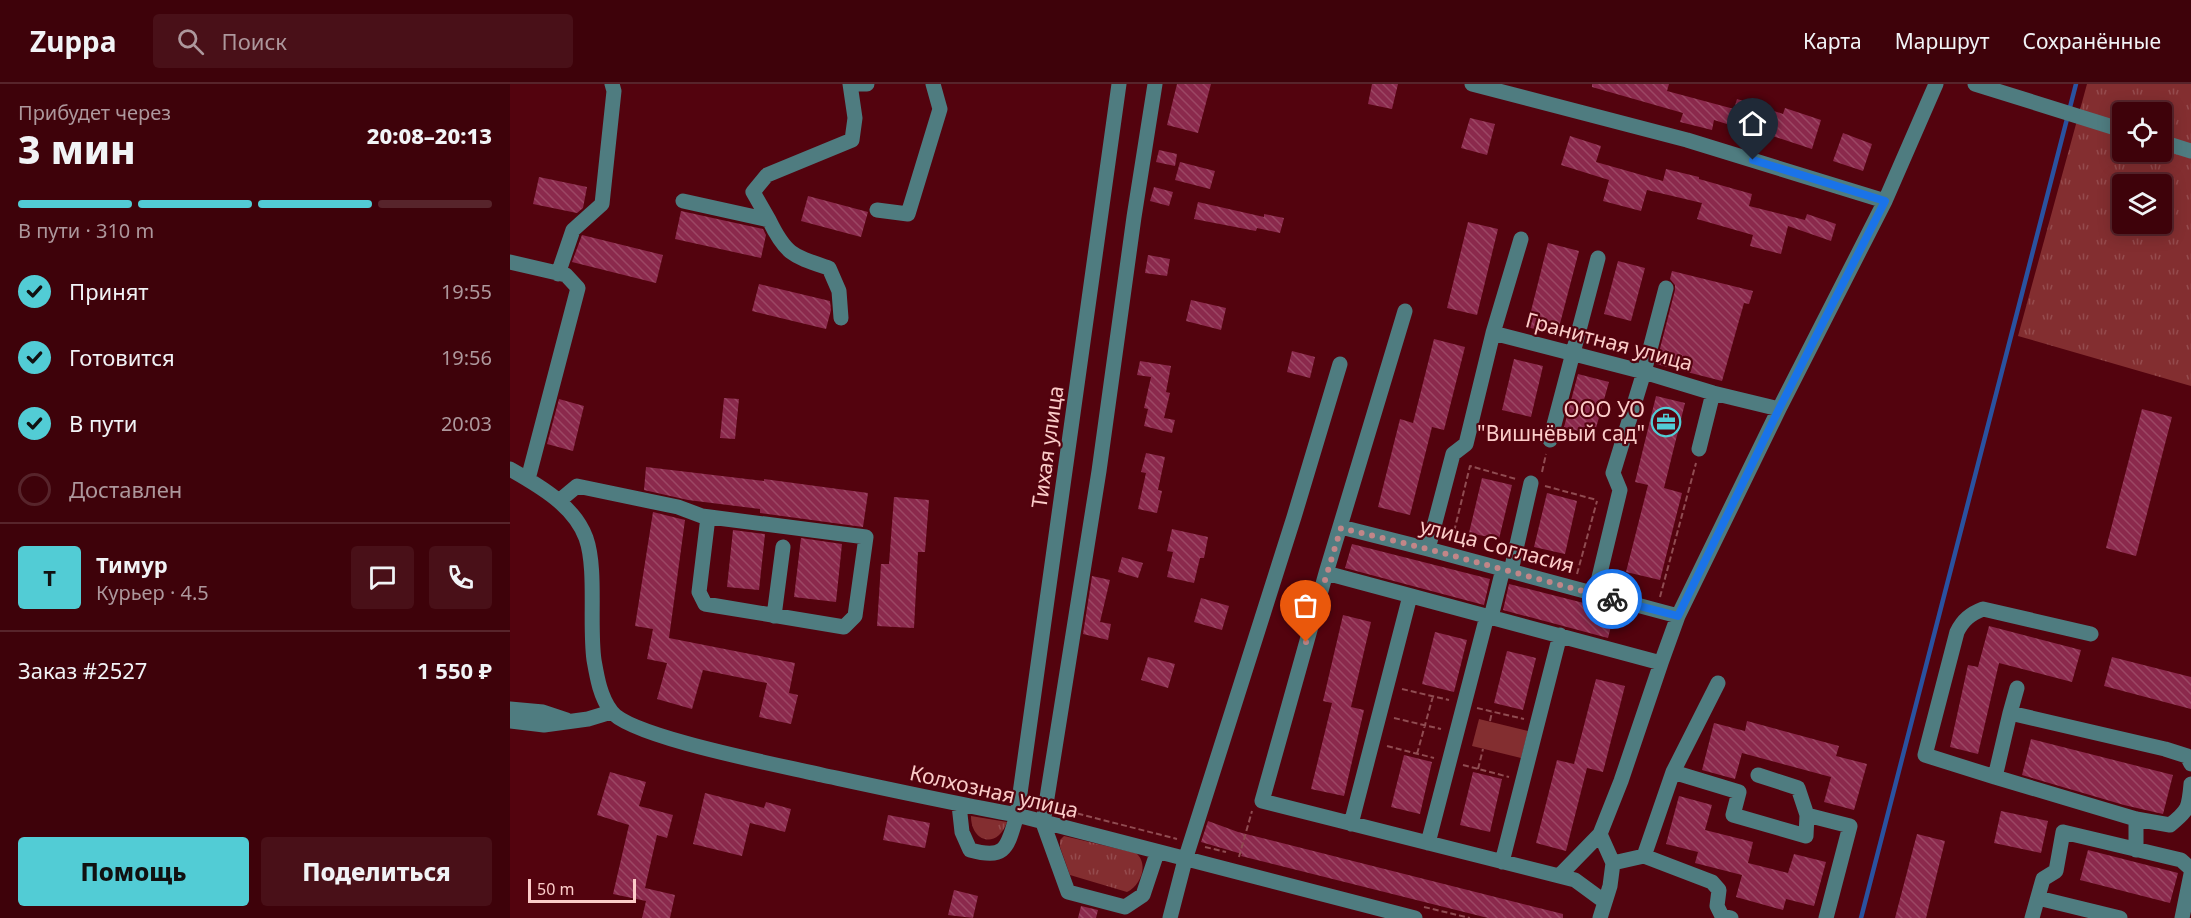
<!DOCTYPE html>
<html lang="ru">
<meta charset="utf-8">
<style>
body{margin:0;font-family:"Noto Sans",sans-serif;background:#491018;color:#f1f3f6;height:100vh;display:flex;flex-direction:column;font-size:22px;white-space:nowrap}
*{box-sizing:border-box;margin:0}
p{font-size:20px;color:#ad979c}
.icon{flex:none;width:33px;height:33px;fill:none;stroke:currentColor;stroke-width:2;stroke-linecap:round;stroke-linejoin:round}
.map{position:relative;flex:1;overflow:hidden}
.panel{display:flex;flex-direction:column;background:#3e020a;width:510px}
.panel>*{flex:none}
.controls{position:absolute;left:1602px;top:18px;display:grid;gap:12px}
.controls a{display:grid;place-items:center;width:60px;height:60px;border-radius:6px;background:#3e020a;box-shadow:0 3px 15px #0003,0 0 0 2px #57242b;font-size:30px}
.scale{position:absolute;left:18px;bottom:15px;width:108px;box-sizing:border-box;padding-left:6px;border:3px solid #fcccc9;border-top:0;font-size:16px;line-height:21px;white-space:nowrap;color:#fcccc9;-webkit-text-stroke:4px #53030e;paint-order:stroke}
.pin{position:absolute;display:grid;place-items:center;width:51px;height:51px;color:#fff;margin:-62px -26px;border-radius:50% 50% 50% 0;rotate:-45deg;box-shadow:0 0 6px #0007}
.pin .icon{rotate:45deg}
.courier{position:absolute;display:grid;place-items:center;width:60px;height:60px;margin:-30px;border:4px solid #1a73e8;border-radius:50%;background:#fff;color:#222;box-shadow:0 2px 8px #0007}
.overview em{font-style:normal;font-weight:800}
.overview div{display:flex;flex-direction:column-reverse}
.overview{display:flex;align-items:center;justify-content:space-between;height:102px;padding:0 18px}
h1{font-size:39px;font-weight:800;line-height:45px}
.bar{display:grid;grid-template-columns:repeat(4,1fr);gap:9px 6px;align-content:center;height:72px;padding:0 18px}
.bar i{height:8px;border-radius:4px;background:#57242b}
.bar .active{background:#52ccd5}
.bar p{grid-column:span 4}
.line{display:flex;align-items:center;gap:15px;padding:0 18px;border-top:2px solid #57242b}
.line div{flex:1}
.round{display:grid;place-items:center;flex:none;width:63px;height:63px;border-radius:6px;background:#491018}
ol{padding:0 18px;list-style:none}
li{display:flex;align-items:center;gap:18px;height:66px}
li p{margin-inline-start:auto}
li .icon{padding:6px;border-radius:50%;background:#52ccd5;color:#111;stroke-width:4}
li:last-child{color:#ad979c}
li i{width:33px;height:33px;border:3px solid #57242b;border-radius:50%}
.cta{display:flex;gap:12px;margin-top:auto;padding:12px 18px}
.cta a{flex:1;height:69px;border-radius:6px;background:#52ccd5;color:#111;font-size:24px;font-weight:800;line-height:69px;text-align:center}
.cta a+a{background:#491018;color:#f1f3f6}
header{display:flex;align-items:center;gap:36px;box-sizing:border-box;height:84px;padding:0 30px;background:#3e020a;border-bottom:2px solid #57242b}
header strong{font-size:28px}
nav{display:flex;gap:33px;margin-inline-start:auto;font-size:21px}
.search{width:420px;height:54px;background:#491018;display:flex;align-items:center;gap:15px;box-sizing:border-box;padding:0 21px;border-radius:6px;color:#ad979c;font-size:22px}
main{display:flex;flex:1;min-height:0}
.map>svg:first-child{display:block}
.grass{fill:url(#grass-tufts);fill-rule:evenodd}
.garden{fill:#832e30}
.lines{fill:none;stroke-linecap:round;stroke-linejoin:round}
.stream{stroke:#2a52a0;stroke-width:4.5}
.building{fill:url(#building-back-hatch)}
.path{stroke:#904c52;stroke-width:2;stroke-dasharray:6 3;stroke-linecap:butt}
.minor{stroke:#4f7c80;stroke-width:15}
.done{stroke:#c18688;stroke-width:6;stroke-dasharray:0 10.8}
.route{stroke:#1a73e8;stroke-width:8}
.labels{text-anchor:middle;stroke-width:4.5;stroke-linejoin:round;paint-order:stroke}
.street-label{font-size:21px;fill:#fcccc9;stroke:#53030e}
.poi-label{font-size:21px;fill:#fcccc9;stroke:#53030e;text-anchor:end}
</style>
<header>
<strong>Zuppa</strong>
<div class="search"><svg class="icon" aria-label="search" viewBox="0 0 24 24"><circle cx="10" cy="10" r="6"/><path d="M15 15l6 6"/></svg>Поиск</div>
<nav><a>Карта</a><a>Маршрут</a><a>Сохранённые</a></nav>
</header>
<main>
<section class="panel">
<div class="overview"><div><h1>3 мин</h1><p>Прибудет через</p></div><em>20:08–20:13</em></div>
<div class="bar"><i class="active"></i><i class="active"></i><i class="active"></i><i></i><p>В пути · 310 m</p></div>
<ol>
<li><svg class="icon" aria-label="check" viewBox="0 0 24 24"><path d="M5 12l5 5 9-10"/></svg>Принят<p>19:55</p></li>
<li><svg class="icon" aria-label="check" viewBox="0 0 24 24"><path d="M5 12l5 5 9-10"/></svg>Готовится<p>19:56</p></li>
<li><svg class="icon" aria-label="check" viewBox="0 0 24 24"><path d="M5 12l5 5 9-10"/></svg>В пути<p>20:03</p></li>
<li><i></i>Доставлен</li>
</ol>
<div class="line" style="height:108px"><b class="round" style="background:#52ccd5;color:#111">Т</b><div><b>Тимур</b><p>Курьер · 4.5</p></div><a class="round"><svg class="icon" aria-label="chat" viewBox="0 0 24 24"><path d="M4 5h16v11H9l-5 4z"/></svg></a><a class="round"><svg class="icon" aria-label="phone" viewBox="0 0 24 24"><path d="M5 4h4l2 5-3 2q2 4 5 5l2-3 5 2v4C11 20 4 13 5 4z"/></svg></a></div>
<div class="line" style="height:78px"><div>Заказ #2527</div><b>1 550 ₽</b></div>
<div class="cta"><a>Помощь</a><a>Поделиться</a></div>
</section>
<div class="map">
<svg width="1681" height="834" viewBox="0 0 1681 834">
<defs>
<pattern id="grass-tufts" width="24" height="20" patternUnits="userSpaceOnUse" patternTransform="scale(1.5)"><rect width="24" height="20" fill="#832e30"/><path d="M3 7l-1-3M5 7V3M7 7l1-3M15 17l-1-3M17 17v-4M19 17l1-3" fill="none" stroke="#954b4d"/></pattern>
<pattern id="building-back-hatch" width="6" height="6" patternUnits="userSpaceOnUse" patternTransform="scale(1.5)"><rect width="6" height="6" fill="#8b294c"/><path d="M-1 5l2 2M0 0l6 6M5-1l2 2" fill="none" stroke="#9c4764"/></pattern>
</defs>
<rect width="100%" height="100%" fill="#53030e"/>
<!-- grass -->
<path class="grass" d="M1577,0H1681V302L1508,252ZM1612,28H1652V68H1612ZM1612,100H1652V140H1612Z
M461,732L497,738C488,765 461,759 461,732Z
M554,752L626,769C639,780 631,801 617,808L560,791L550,763V756Z"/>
<!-- garden -->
<path class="garden" d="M969,635L1018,647L1011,674L962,662Z"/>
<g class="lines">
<!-- stream -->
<path class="stream" d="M1351,834L1566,0"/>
</g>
<!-- building -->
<path class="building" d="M667,0H701L688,49L657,41Z
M862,0H888L882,25L858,20Z
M1082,0H1159L1157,7L1224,25L1227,15L1273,30L1275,24L1311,36L1302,65L1247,47L1246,49L1204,36L1202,46L1170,38L1173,29L1082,3Z
M960,34L985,40L977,71L951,64Z
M1333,49L1362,60L1353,87L1323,77Z
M1060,52L1091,62L1086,78L1153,97L1156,85L1189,93V95L1242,110L1239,122L1295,136L1297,130L1326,140L1321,157L1278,142L1271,170L1240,162L1243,151L1187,135L1192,119L1137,106L1131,127L1093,117L1099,96L1051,81Z
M649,66L667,70L665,82L646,78Z
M670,78L705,87L700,105L665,96Z
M29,93L77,103L73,124L67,129L23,120Z
M644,103L663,108L659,122L640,117Z
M298,112L358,128L351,153L291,137Z
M688,118L754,133V130L774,134L770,149L747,144L746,147L684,135Z
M171,127L253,145L256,151L251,174L165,155Z
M958,138L988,145L967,231L937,224Z
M72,151L153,171L146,199L62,178Z
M1038,159L1069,167L1047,251L1017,243Z
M638,171L660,175L657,192L635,189Z
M1108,177L1135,184L1121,237L1094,230Z
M1162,187L1243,207L1239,220L1234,219L1212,297L1146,280L1165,206V201L1160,195Z
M249,200L320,217L321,226L316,245L242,227Z
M681,216L716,224L711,246L676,237Z
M924,255L955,263L934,346L922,343L900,431L868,423L890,335L903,339Z
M782,267L805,273L800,294L777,288Z
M1004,275L1033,282L1021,333L992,326Z
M630,277L661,282L656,308L660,309L654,334L665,336L662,349L634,342L638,325L634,324L641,293L627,291Z
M1068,290L1099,298L1084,351L1054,343Z
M1146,312L1175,319L1154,404L1172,409L1150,496L1116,488L1138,401L1125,398Z
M214,314L229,315L225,355L210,354Z
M49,315L74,322L63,367L37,360Z
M1632,325L1662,333L1626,472L1596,464Z
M636,369L655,373L648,406L652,407L647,429L628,425L636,389L631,388Z
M136,383L254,397V395L358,409L353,443L250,429V425L178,416L134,406Z
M972,394L1002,401L989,455L959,449Z
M1037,409L1067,417L1055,470L1024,463Z
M384,413L419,416L415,468H408L404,544L367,542L371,480H379Z
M143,428L175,436L159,554L285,579L279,609L288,611L281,640L249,633L257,599L193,586L182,625L147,615L157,579L137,575L143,545L125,542Z
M662,445L698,453L694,474H690L684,499L657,493L663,468L657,467Z
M223,446L255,450L249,506L217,503Z
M291,454L332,460L326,518L284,513Z
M842,460L980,495L974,521L835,484Z
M612,473L633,479L628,494L608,488Z
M582,492L600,496L590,538L601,540L598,556L573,550Z
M999,500L1105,527L1098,554L993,526Z
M691,514L719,522L712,546L684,538Z
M833,531L861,538L841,623L854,626L834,712L801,705L822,619L813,617Z
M1479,542L1571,566L1562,598L1489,579L1468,670L1440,663L1458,581L1468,583Z
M925,548L957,556L944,608L912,600Z
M997,567L1026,574L1013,626L984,619Z
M638,573L665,580L658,604L631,596Z
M1602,573L1681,593V625L1594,602Z
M1086,595L1115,602L1093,688L1077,684L1056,767L1026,759L1047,676L1064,680Z
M1237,637L1329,662L1326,672L1357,680L1344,726L1314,718L1321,693L1232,669L1225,695L1192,686L1204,639L1235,647Z
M1521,655L1663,691L1653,730L1614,721L1512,691Z
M894,671L922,678L910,730L881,723Z
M100,688L136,698L129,722L163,731L157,754L147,751L135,804L165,811L160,834H132L136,817L103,810L119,741L87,731Z
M963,688L992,695L980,748L950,741Z
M195,709L254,724L256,718L281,725L275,748L240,739L232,772L183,760Z
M1169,712L1202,721L1195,746L1243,758L1238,779L1278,789L1284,770L1316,778L1304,822L1276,815L1273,826L1226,813L1232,791L1185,779L1188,768L1156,760Z
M1491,727L1538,737L1531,769L1484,759Z
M378,731L420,739L415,764L373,756Z
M698,737L728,748L1053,830V834H978L731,772L732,770L691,758Z
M1407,750L1435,757L1416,834H1385Z
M1578,766L1668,789L1660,819L1570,796Z
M444,806L468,812L463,834L438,831Z
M571,822L588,826L586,834H568Z"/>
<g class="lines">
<!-- path -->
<path class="path" d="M1032,388L1036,370
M1035,402L1087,416
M942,456L960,382L1006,395
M1067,490L1087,417
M1150,513L1186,379
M892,605L939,616
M967,624L1014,635
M884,634L931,645
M980,637L982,628
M877,662L924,674
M907,670L923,612
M953,681L999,693
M968,685L973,665
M550,725L667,755
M695,763L716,768
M729,773L742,727
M914,823L960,834"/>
<!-- minor -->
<path class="minor" d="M347,0H357
M645,0L624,133L589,387L533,739L558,808L615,823L633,811L647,769
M962,0L1177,56L1375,117
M1465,0L1612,46
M1652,58L1681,67
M173,117L259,136L243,108L257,91L342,56L345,34L340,0
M367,126L398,130L430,25L423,0
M259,136C276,171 283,172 319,184L329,207L331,234
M0,178L56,191L68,204L18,395
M48,190L63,146L92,120L104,7L102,0
M983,249L1134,288L1203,309L1269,325
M1040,356L1088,174
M1189,365L1203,309
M0,385C28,401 64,421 76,454C87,485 79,540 84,576C87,593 90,612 101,627C119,653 274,682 312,691C377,705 441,719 507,731L905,834
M49,417L67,402L168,423L192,432L356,453L345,532L334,543L195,520L189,508L198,433
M831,443L918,465L1168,532
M918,465L943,370L956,360L983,249L1011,155
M1001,487L1021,399
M816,489L895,227
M1085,510L1110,406L1103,389L1134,288L1156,204
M264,532L273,463
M981,533L993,485
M1151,579L1168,532L1269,325L1375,117L1426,0
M0,625L33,628L57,636
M1500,629L1507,604
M0,637L34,641L78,635L101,628
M1681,680L1677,672L1655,665L1500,629L1485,693L1626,735L1660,741C1679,726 1679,723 1681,700
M1163,688L1229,708L1223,731L1296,752L1297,731
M1248,691L1288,704L1297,731L1340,742L1316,834
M1485,693L1415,671L1447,548C1453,536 1460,530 1473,525L1581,550
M449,721L452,748L460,766C497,776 497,763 507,731L609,0
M1626,735V766
M841,740L900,512
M918,759L977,532
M1134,772L1163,688L1208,599
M992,778L1050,551
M1103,779L1134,772L1202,798L1209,806L1207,822L1212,832L1221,834
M1049,792L1090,750
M1528,814L1610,834
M660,834L675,776L784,433L830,280
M1090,834L1100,802L1103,779L1090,750L1111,697L1151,579L816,489L752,717L1065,796L1095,818
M1522,834L1533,795L1546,787L1553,748L1671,776L1681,785
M1672,834L1681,790"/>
</g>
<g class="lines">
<!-- done -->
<path class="done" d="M796,558L831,444L918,465L1102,515"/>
<!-- route -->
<path class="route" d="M1102,515L1168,532L1269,325L1375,117L1243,76"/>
</g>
<!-- icons -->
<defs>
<g id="office-ring" transform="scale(1.5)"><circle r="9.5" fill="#53030e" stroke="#52ccd5" stroke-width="1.5"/><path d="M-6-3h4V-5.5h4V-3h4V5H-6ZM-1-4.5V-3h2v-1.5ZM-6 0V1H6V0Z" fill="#52ccd5"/></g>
</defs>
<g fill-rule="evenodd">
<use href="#office-ring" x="1156" y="338"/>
</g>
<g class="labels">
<!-- street labels -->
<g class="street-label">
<text transform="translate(1099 258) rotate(15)" y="7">Гранитная улица</text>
<text transform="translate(538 363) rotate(-82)" y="7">Тихая улица</text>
<text transform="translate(987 462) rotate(15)" y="7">улица Согласия</text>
<text transform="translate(484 708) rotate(13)" y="7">Колхозная улица</text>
</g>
<!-- poi labels -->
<g class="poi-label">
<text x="1135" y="333">ООО УО<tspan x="1135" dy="24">"Вишнёвый сад"</tspan></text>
</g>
</g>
</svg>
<div class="controls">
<a><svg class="icon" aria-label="locate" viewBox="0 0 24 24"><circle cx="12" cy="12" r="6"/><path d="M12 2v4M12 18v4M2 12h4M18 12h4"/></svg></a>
<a><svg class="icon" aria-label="layers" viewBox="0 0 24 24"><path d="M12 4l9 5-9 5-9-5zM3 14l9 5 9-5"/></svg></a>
</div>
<div class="scale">50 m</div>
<div class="pin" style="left:796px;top:558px;background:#ea580c"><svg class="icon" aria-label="bag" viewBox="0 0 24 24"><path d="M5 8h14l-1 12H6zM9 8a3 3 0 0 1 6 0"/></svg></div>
<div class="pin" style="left:1243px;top:76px;background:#1f2937"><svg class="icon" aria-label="home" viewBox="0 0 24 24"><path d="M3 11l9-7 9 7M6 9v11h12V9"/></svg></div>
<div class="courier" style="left:1102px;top:515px"><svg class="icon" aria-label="bike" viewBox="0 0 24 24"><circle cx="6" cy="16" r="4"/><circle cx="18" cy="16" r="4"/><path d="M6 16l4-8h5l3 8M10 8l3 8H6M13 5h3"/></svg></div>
</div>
</main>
